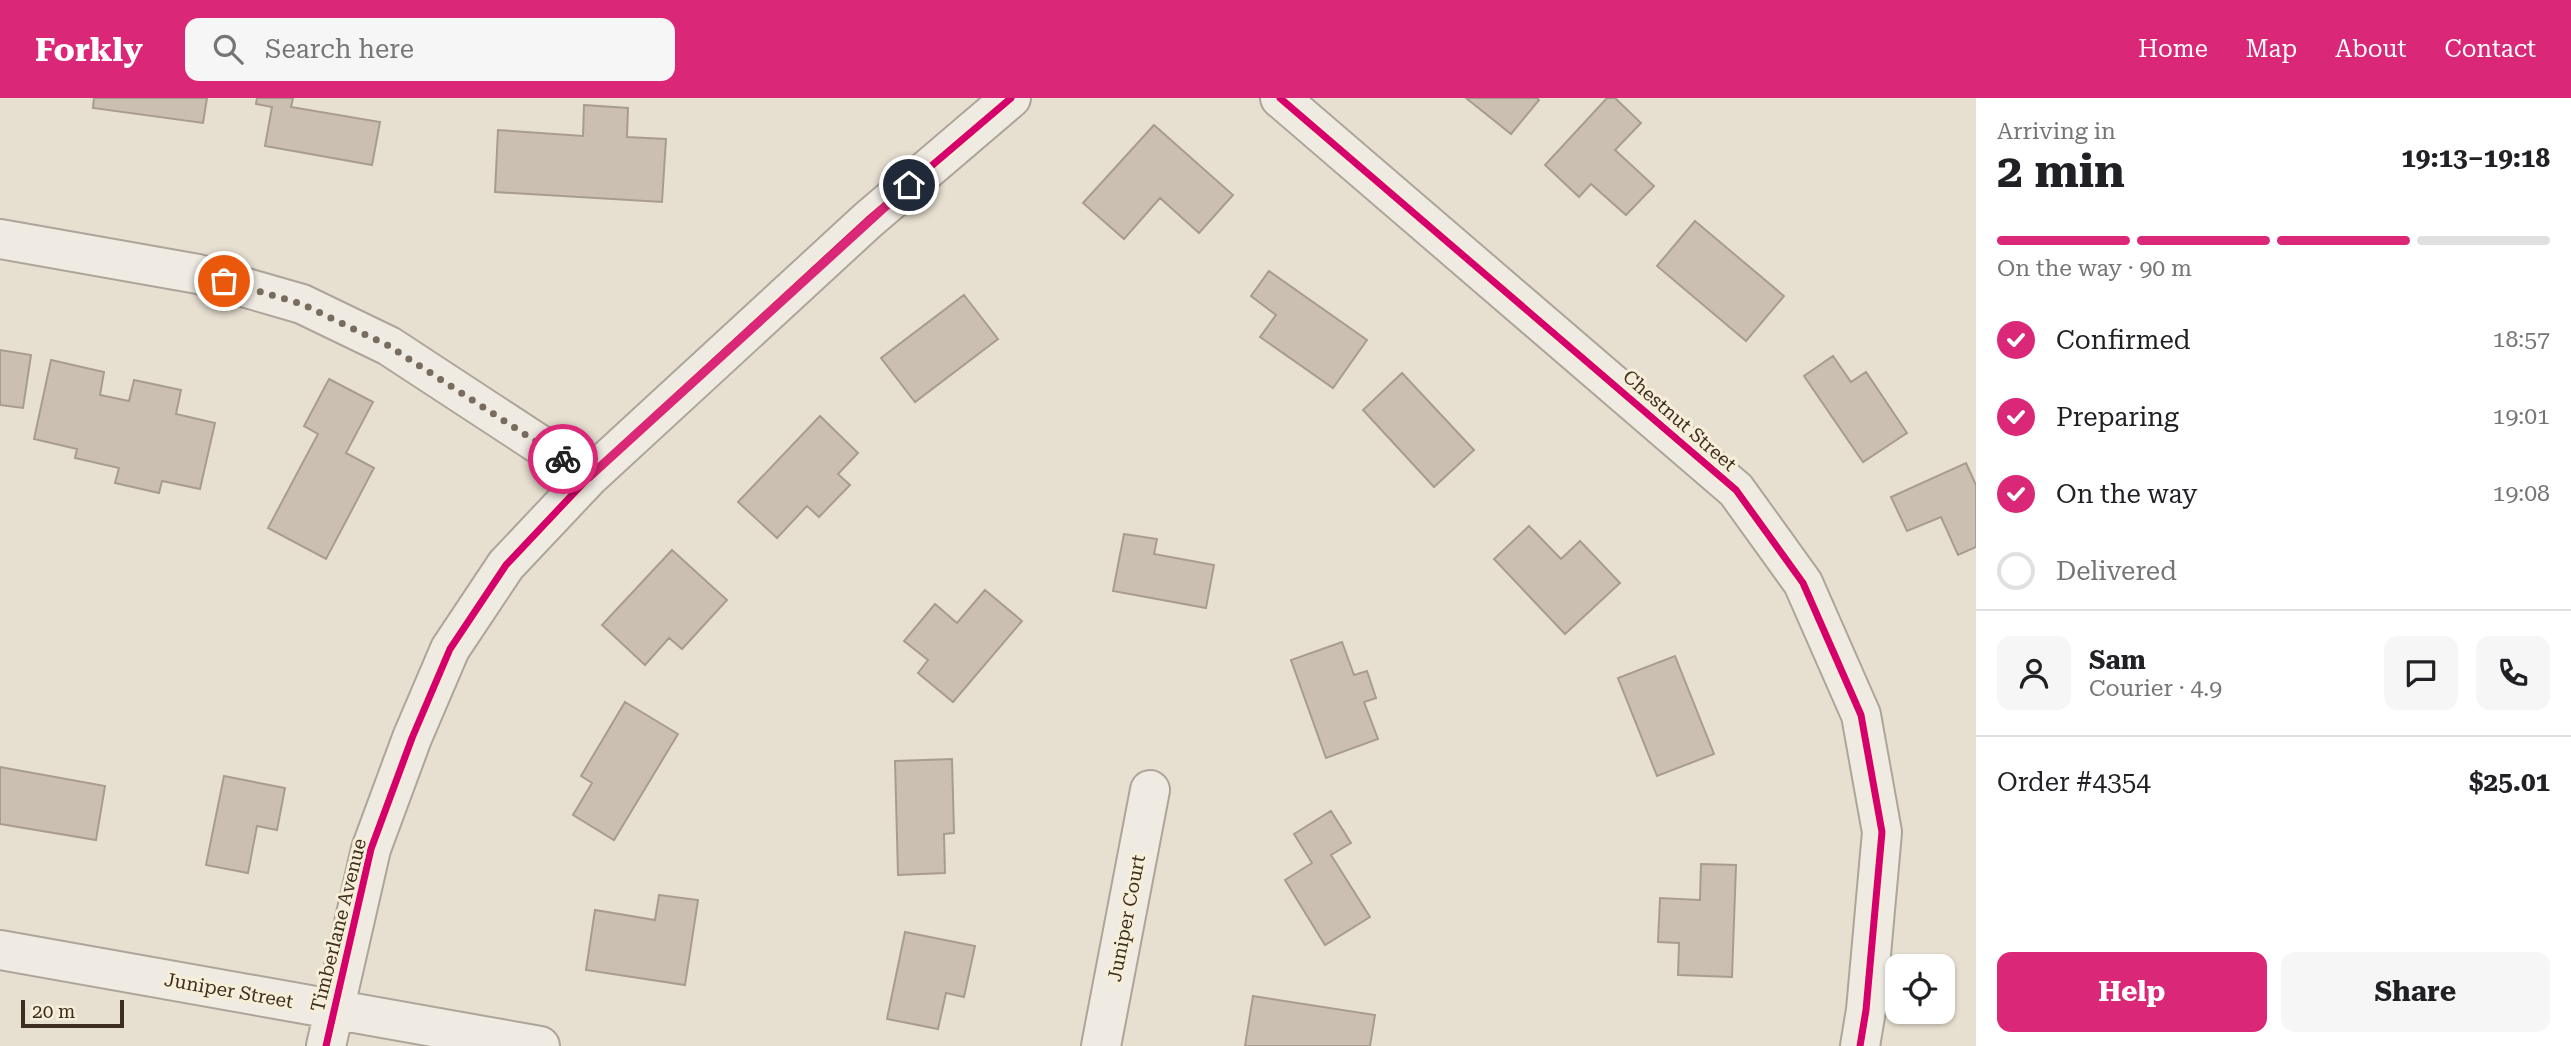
<!DOCTYPE html>
<meta charset="utf-8">
<style>
body{margin:0;font-family:"Roboto Serif",serif;background:#f6f6f6;color:#202124;height:100vh;display:flex;flex-direction:column;font-size:26px;white-space:nowrap}
*{box-sizing:border-box;margin:0}
p{font-size:23px;color:#757577}
.icon{flex:none;width:38px;height:38px;fill:none;stroke:currentColor;stroke-width:2;stroke-linecap:round;stroke-linejoin:round}
.map{position:relative;flex:1;overflow:hidden}
.sheet{display:flex;flex-direction:column;background:#fff;width:595px}
.sheet>*{flex:none}
.controls{position:absolute;left:1885px;top:856px;display:grid;gap:14px}
.controls a{display:grid;place-items:center;width:70px;height:70px;border-radius:14px;background:#fff;box-shadow:0 2px 5px #0004;font-size:35px}
.scale{position:absolute;left:21px;bottom:18px;width:103px;box-sizing:border-box;padding-left:7px;border:4px solid #3d2e20;border-top:0;font-size:19px;line-height:24px;white-space:nowrap;color:#3d2e20;-webkit-text-stroke:5px #f7eed8;paint-order:stroke}
.pin{position:absolute;display:grid;place-items:center;width:60px;height:60px;color:#fff;margin:-30px;border:4px solid #fff;border-radius:50%;box-shadow:0 2px 7px #0007}
.courier{position:absolute;display:grid;place-items:center;width:70px;height:70px;margin:-35px;border:5px solid #db2777;border-radius:50%;background:#fff;color:#222;box-shadow:0 2px 9px #0007}
.headline em{font-style:normal;font-weight:700}
.headline div{display:flex;flex-direction:column-reverse}
.headline{display:flex;align-items:center;justify-content:space-between;height:119px;padding:0 21px}
h1{font-size:46px;font-weight:700;line-height:52px}
.bar{display:grid;grid-template-columns:repeat(4,1fr);gap:10px 7px;align-content:center;height:84px;padding:0 21px}
.bar i{height:9px;border-radius:5px;background:#e0e0e0}
.bar .on{background:#db2777}
.bar p{grid-column:span 4}
.line{display:flex;align-items:center;gap:18px;padding:0 21px;border-top:2px solid #e0e0e0}
.line div{flex:1}
.round{display:grid;place-items:center;flex:none;width:74px;height:74px;border-radius:14px;background:#f6f6f6}
ol{padding:0 21px;list-style:none}
li{display:flex;align-items:center;gap:21px;height:77px}
li p{margin-inline-start:auto}
li .icon{padding:7px;border-radius:50%;background:#db2777;color:#fff;stroke-width:4}
li:last-child{color:#757577}
li i{width:38px;height:38px;border:4px solid #e0e0e0;border-radius:50%}
.button{display:flex;gap:14px;margin-top:auto;padding:14px 21px}
.button a{flex:1;height:80px;border-radius:14px;background:#db2777;color:#fff;font-size:28px;font-weight:700;line-height:80px;text-align:center}
.button a+a{background:#f6f6f6;color:#202124}
header{display:flex;align-items:center;gap:42px;box-sizing:border-box;height:98px;padding:0 35px;background:#db2777;color:#fff}
header strong{font-size:33px}
nav{display:flex;gap:38px;margin-inline-start:auto;font-size:24px}
.search{width:490px;height:63px;background:#f6f6f6;display:flex;align-items:center;gap:18px;box-sizing:border-box;padding:0 24px;border-radius:14px;color:#757577;font-size:26px}
main{display:flex;flex:1;min-height:0}
.map>svg:first-child{display:block}
.building{fill:#cbbfb2;stroke:#a89c90;stroke-width:2}
.lines{fill:none;stroke-linecap:round;stroke-linejoin:round}
.minor-casing{stroke:#ada599;stroke-width:42}
.minor{stroke:#efebe3;stroke-width:38}
.cycleway-casing{stroke:#f7eed8;stroke-width:11}
.cycleway{stroke:#d6006c;stroke-width:7}
.done{stroke:#786c5e;stroke-width:7;stroke-dasharray:0 12.6}
.route{stroke:#db2777;stroke-width:9}
.labels{text-anchor:middle;stroke-width:6;stroke-linejoin:round;paint-order:stroke}
.street-label{font-size:19px;fill:#3d2e20;stroke:#f7eed8}
</style>
<header>
<strong>Forkly</strong>
<div class="search"><svg class="icon" aria-label="search" viewBox="0 0 24 24"><circle cx="10" cy="10" r="6"/><path d="M15 15l6 6"/></svg>Search here</div>
<nav><a>Home</a><a>Map</a><a>About</a><a>Contact</a></nav>
</header>
<main>
<div class="map">
<svg width="1976" height="948" viewBox="0 0 1976 948">
<rect width="100%" height="100%" fill="#e7e0d1"/>
<!-- building -->
<path class="building" d="M94,0H207L203,25L93,10Z
M257,0H293L291,9L380,24L372,67L265,48L272,9L256,6Z
M1466,0H1537L1539,2L1511,36Z
M1607,0H1615L1641,25L1615,52L1654,88L1626,117L1591,86L1579,99L1545,67Z
M584,7L628,10L627,39L666,41L662,104L495,94L498,32L583,38Z
M1154,27L1233,97L1199,135L1160,100L1124,141L1083,105Z
M1695,123L1784,198L1746,243L1657,168Z
M1269,173L1367,242L1333,290L1260,239L1276,217L1251,198Z
M964,197L998,241L915,304L881,260Z
M0,252L31,257L23,310L0,307Z
M1833,258L1851,284L1866,274L1907,335L1863,364L1804,278Z
M51,262L104,274L100,297L129,303L134,282L181,292L176,316L215,325L200,391L162,383L159,395L115,385L119,370L75,360L77,351L34,341Z
M1402,275L1474,352L1434,389L1363,312Z
M329,281L373,304L346,355L374,370L326,461L268,430L318,336L304,328Z
M820,318L858,355L838,376L850,387L819,419L807,408L777,440L738,404Z
M1966,365L1976,387V449L1958,457L1941,419L1907,433L1891,399Z
M1529,428L1561,461L1580,443L1620,485L1565,536L1494,461Z
M1124,436L1157,441L1154,456L1214,467L1206,510L1113,493Z
M672,452L727,502L682,551L669,540L645,567L602,527Z
M985,492L1022,523L953,604L918,575L928,562L904,543L935,506L957,525Z
M1342,544L1354,577L1367,573L1376,600L1364,604L1378,641L1326,660L1291,562Z
M1675,558L1714,656L1657,678L1618,580Z
M625,604L678,636L614,742L573,717L592,685L581,678Z
M952,661L954,735L944,736L945,775L898,777L895,663Z
M0,669L105,688L96,742L0,726Z
M224,678L285,690L277,732L257,728L248,775L206,767Z
M1331,713L1351,745L1331,757L1370,819L1325,847L1285,782L1312,765L1294,736Z
M1701,766L1736,767L1732,879L1678,877L1679,845L1658,844L1660,800L1700,802Z
M659,797L698,802L685,887L586,872L595,812L655,822Z
M905,834L975,848L964,899L946,895L938,931L887,921Z
M1253,898L1375,917L1370,948H1245Z"/>
<g class="lines">
<!-- minor casing -->
<g class="minor-casing">
<path id="minor" d="M1280,0L1736,392L1803,485L1861,617L1882,734L1866,912L1860,948
M0,141L198,176L302,206L389,248L589,379
M0,852L540,948
M326,948L371,751L412,640L450,551L506,467L589,379L868,122L1011,0
M1101,948L1150,692"/>
</g>
<!-- minor -->
<use href="#minor" class="minor"/>
<!-- cycleway casing -->
<g class="cycleway-casing">
<path id="cycleway" d="M1280,0L1736,392L1803,485L1861,617L1882,734L1866,912L1860,948
M326,948L371,751L412,640L450,551L506,467L589,379L868,122L1011,0"/>
</g>
<!-- cycleway -->
<use href="#cycleway" class="cycleway"/>
</g>
<g class="lines">
<!-- done -->
<path class="done" d="M224,183L302,206L389,248L563,361"/>
<!-- route -->
<path class="route" d="M563,361L589,379L909,87"/>
</g>
<g class="labels">
<!-- street labels -->
<g class="street-label">
<text transform="translate(1680 322) rotate(41)" y="7">Chestnut Street</text>
<text transform="translate(1126 820) rotate(-79)" y="7">Juniper Court</text>
<text transform="translate(338 827) rotate(-76)" y="7">Timberlane Avenue</text>
<text transform="translate(229 892) rotate(10)" y="7">Juniper Street</text>
</g>
</g>
</svg>
<div class="controls">
<a><svg class="icon" aria-label="locate" viewBox="0 0 24 24"><circle cx="12" cy="12" r="6"/><path d="M12 2v4M12 18v4M2 12h4M18 12h4"/></svg></a>
</div>
<div class="scale">20 m</div>
<div class="pin" style="left:224px;top:183px;background:#ea580c"><svg class="icon" aria-label="bag" viewBox="0 0 24 24"><path d="M5 8h14l-1 12H6zM9 8a3 3 0 0 1 6 0"/></svg></div>
<div class="pin" style="left:909px;top:87px;background:#1f2937"><svg class="icon" aria-label="home" viewBox="0 0 24 24"><path d="M3 11l9-7 9 7M6 9v11h12V9"/></svg></div>
<div class="courier" style="left:563px;top:361px"><svg class="icon" aria-label="bike" viewBox="0 0 24 24"><circle cx="6" cy="16" r="4"/><circle cx="18" cy="16" r="4"/><path d="M6 16l4-8h5l3 8M10 8l3 8H6M13 5h3"/></svg></div>
</div>
<section class="sheet">
<div class="headline"><div><h1>2 min</h1><p>Arriving in</p></div><em>19:13–19:18</em></div>
<div class="bar"><i class="on"></i><i class="on"></i><i class="on"></i><i></i><p>On the way · 90 m</p></div>
<ol>
<li><svg class="icon" aria-label="check" viewBox="0 0 24 24"><path d="M5 12l5 5 9-10"/></svg>Confirmed<p>18:57</p></li>
<li><svg class="icon" aria-label="check" viewBox="0 0 24 24"><path d="M5 12l5 5 9-10"/></svg>Preparing<p>19:01</p></li>
<li><svg class="icon" aria-label="check" viewBox="0 0 24 24"><path d="M5 12l5 5 9-10"/></svg>On the way<p>19:08</p></li>
<li><i></i>Delivered</li>
</ol>
<div class="line" style="height:126px"><a class="round"><svg class="icon" aria-label="person" viewBox="0 0 24 24"><circle cx="12" cy="8" r="4"/><path d="M4 21q1-7 8-7t8 7"/></svg></a><div><b>Sam</b><p>Courier · 4.9</p></div><a class="round"><svg class="icon" aria-label="chat" viewBox="0 0 24 24"><path d="M4 5h16v11H9l-5 4z"/></svg></a><a class="round"><svg class="icon" aria-label="phone" viewBox="0 0 24 24"><path d="M5 4h4l2 5-3 2q2 4 5 5l2-3 5 2v4C11 20 4 13 5 4z"/></svg></a></div>
<div class="line" style="height:91px"><div>Order #4354</div><b>$25.01</b></div>
<div class="button"><a>Help</a><a>Share</a></div>
</section>
</main>
